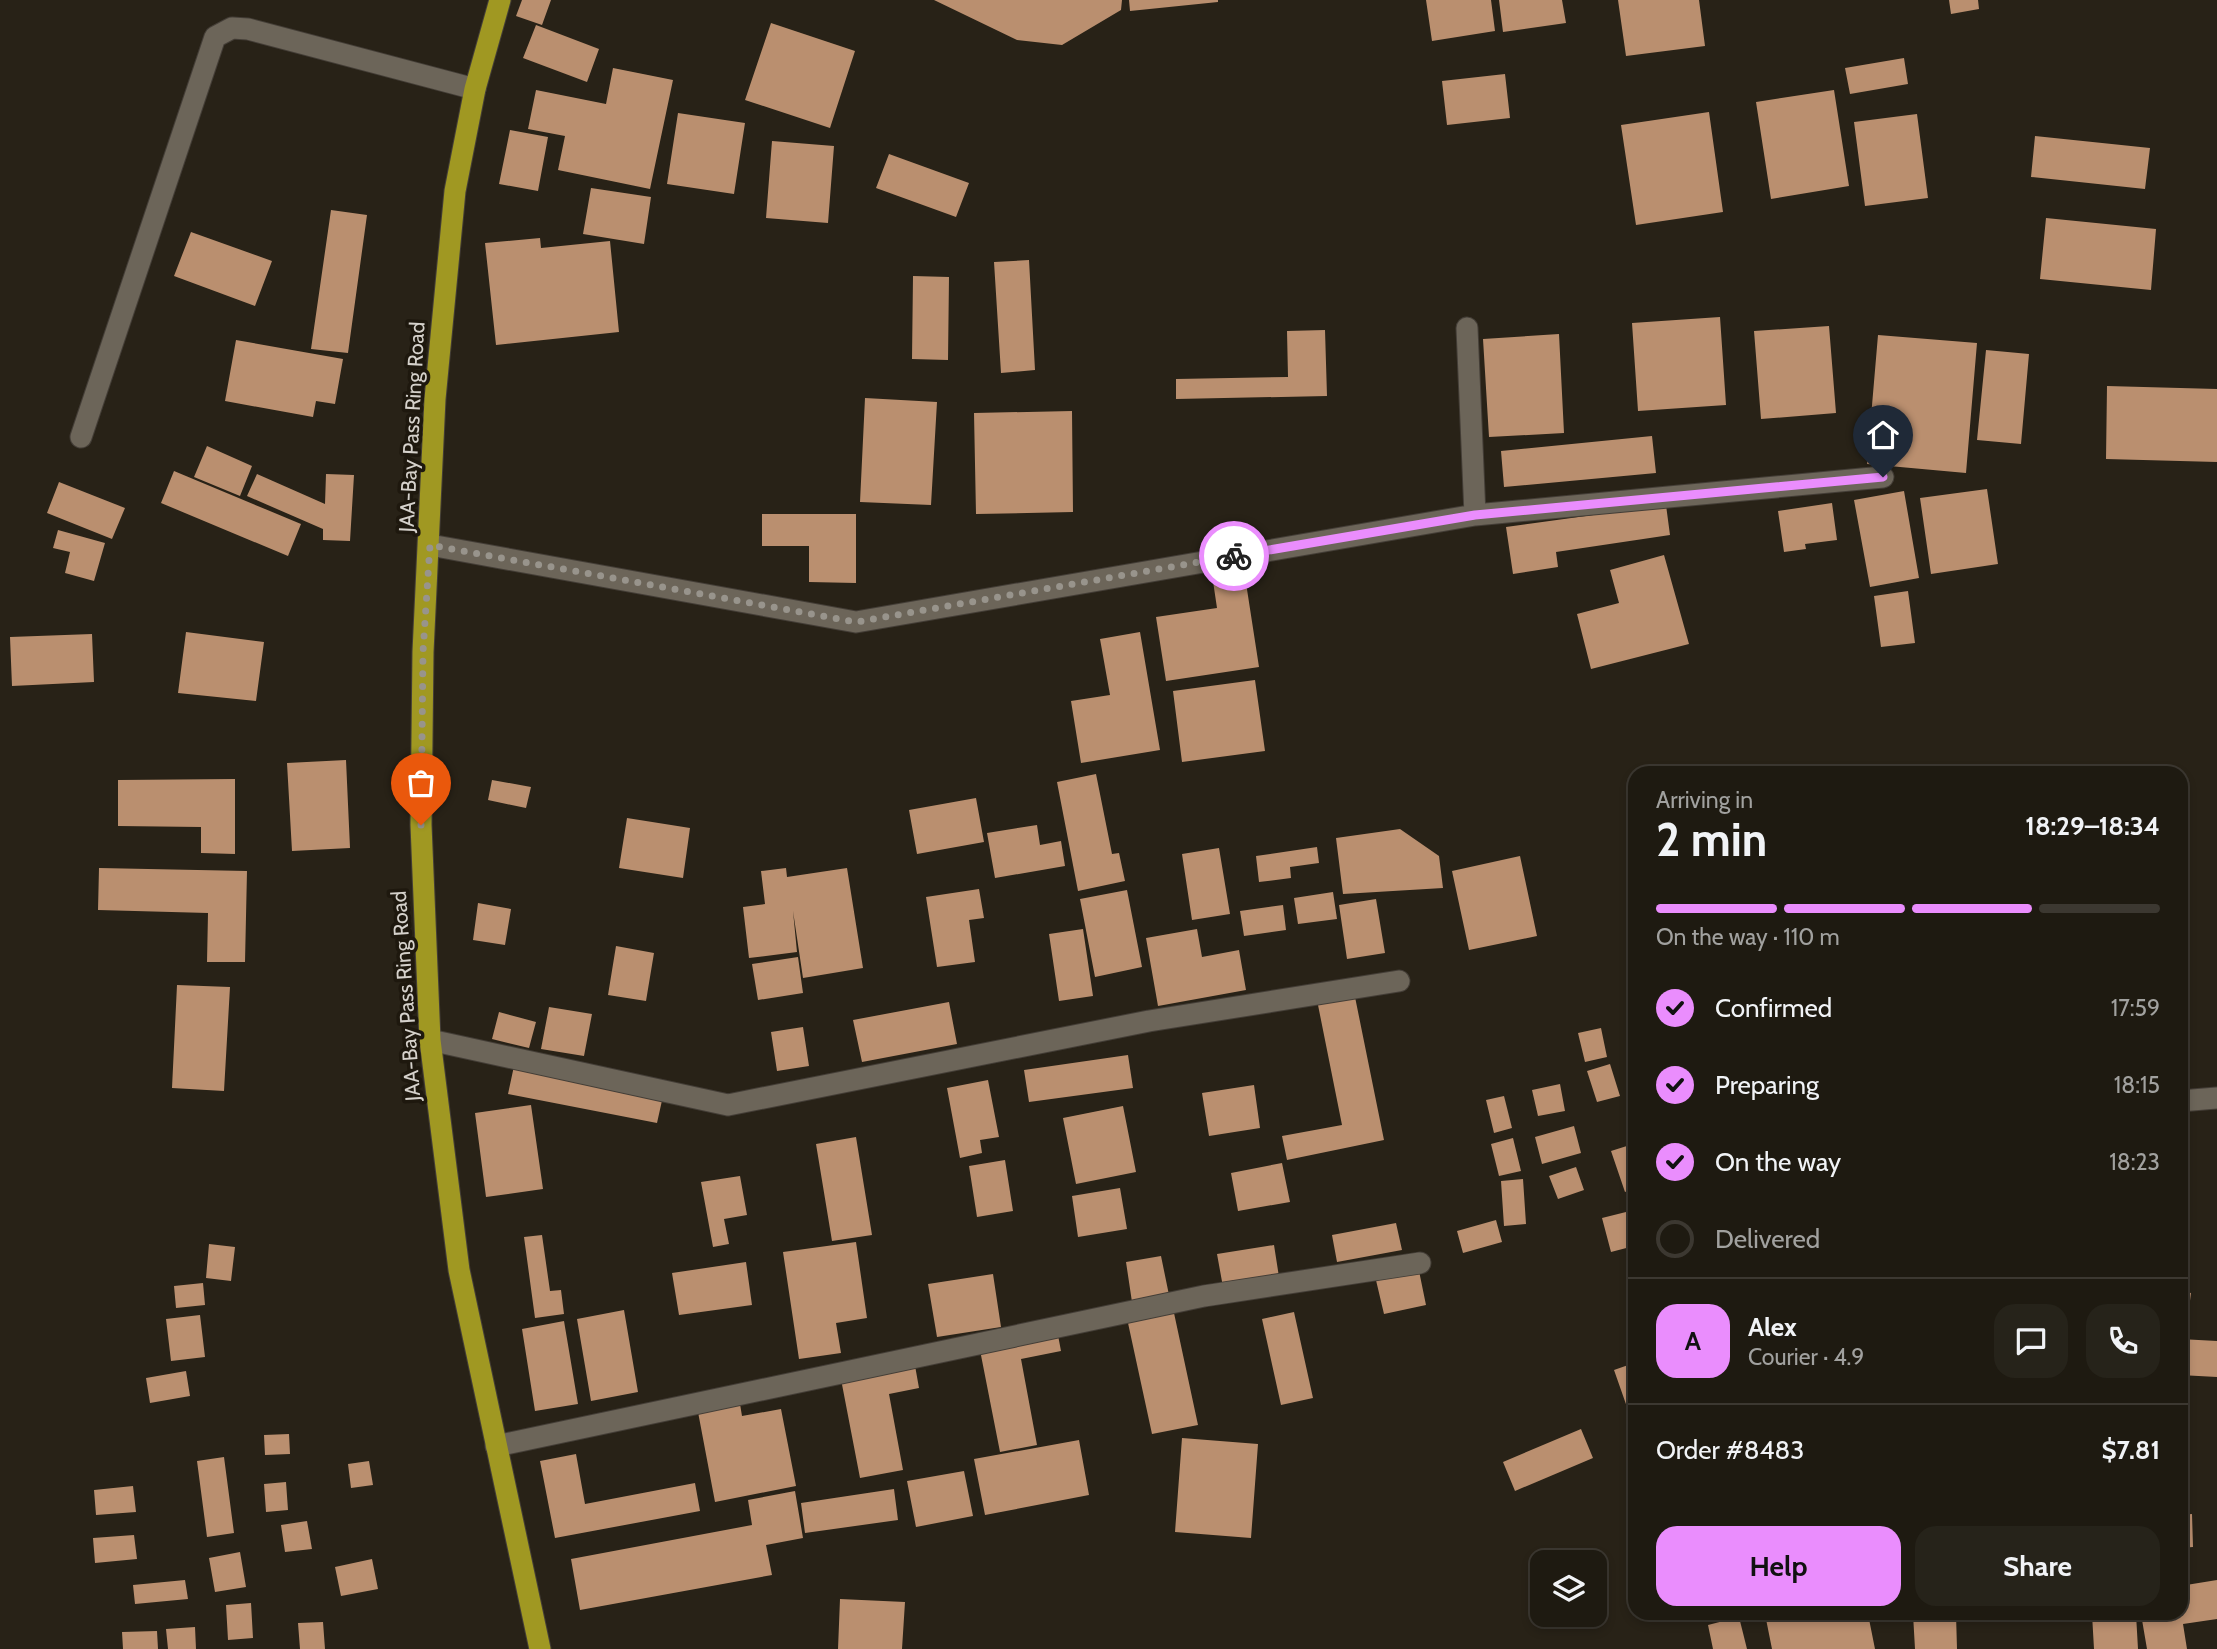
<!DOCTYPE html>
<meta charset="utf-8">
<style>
body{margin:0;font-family:Cabin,sans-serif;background:#26231a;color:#f1f3f6;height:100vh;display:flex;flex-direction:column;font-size:26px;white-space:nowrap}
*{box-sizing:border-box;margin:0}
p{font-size:23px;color:#a1a19f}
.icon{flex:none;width:38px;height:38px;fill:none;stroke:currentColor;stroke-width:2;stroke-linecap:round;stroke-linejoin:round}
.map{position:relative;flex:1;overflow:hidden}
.panel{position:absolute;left:1628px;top:766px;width:560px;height:854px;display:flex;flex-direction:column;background:#1e1a11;border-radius:21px;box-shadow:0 4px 10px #0003,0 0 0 2px #3c3831}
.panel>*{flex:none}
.buttons{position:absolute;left:1530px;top:1550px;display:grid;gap:14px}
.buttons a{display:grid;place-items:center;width:77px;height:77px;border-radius:14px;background:#1e1a11;box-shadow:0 4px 10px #0003,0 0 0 2px #3c3831;font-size:35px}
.pin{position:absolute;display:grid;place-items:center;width:60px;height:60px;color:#fff;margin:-72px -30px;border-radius:50% 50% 50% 0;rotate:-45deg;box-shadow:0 0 7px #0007}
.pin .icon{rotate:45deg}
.courier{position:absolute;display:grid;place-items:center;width:70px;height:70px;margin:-35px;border:5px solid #ea8dfd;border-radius:50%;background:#fff;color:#222;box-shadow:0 2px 9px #0007}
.head em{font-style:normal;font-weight:800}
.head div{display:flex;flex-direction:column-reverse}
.head{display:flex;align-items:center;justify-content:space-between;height:119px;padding:0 28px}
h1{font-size:46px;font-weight:800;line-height:52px}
.bar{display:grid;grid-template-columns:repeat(4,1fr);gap:10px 7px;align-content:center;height:84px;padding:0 28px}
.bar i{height:9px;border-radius:5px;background:#3c3831}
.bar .active{background:#ea8dfd}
.bar p{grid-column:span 4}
.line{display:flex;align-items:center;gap:18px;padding:0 28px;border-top:2px solid #3c3831}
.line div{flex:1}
.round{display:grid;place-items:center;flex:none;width:74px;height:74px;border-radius:21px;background:#26231a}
ol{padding:0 28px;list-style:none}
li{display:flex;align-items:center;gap:21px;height:77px}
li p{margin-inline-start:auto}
li .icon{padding:7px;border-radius:50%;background:#ea8dfd;color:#111;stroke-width:4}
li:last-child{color:#a1a19f}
li i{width:38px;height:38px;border:4px solid #3c3831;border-radius:50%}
.primary-button{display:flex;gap:14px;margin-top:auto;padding:14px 28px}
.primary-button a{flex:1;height:80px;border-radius:21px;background:#ea8dfd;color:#111;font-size:28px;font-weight:800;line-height:80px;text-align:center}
.primary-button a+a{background:#26231a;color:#f1f3f6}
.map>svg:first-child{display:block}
.building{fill:#ba8f6f}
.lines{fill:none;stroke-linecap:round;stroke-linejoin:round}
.street-casing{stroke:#443e37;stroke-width:23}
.highway-casing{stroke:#443e37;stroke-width:23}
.street{stroke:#6c6559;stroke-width:21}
.highway{stroke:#a09822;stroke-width:21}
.done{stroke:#98948c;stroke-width:7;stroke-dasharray:0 12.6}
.route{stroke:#ea8dfd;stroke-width:9}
.labels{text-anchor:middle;stroke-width:7;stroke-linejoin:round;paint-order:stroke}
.street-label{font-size:21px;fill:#d5d1cb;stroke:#1e180e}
</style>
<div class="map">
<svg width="2217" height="1649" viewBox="0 0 2217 1649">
<rect width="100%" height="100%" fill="#282217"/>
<!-- building -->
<path class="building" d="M522,0H551L542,25L516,16Z
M934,0H1122L1121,10L1062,45L1017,40Z
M1129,0H1218V2L1130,11Z
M1426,0H1491L1495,31L1432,41Z
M1499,0H1562L1566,23L1503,32Z
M1618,0H1699L1705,46L1626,56Z
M1949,0H1978L1979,9L1951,14Z
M771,23L855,51L830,128L745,100Z
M536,25L599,49L587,82L523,58Z
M1904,58L1908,84L1850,94L1845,68Z
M613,68L673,80L650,189L558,170L565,136L528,129L536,90L606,104Z
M1505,74L1510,118L1447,125L1442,81Z
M1834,90L1849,186L1771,199L1756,102Z
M1709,112L1723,212L1636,225L1621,125Z
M678,113L745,123L734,194L667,184Z
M1917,114L1928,198L1865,206L1854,122Z
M510,130L548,137L538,191L499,184Z
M2035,136L2150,148L2145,189L2031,177Z
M772,141L834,146L828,223L766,218Z
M889,154L969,183L956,217L876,188Z
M591,188L651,197L644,244L583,234Z
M331,210L367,215L348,353L311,349Z
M2046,218L2156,229L2151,290L2040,279Z
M191,232L272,261L255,306L174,276Z
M540,238L541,248L610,241L619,332L496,345L485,243Z
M1029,260L1035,370L1001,373L994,262Z
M913,276L949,277L948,360L912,359Z
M1720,317L1726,405L1638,411L1632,323Z
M1829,326L1836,413L1761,419L1754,331Z
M1325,330L1327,396L1176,399V379L1288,377L1287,331Z
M1559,334L1564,433L1489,437L1483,339Z
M1878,335L1977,343L1966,473L1867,464Z
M236,340L343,359L335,404L316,401L313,417L225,401Z
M1986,350L2029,354L2021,444L1977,440Z
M2107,386L2217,389V462L2106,459Z
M865,398L937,402L931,505L860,502Z
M1072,411L1073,512L976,514L974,413Z
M1652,436L1656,473L1504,487L1501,451Z
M207,446L252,466L240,496L194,477Z
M174,471L301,524L288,556L161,503Z
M257,474L325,504L326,474L354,475L350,541L323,540V529L247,496Z
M59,482L125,508L112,539L47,513Z
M1987,489L1998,564L1931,574L1920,498Z
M1904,491L1919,578L1870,587L1854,500Z
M1832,503L1837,540L1805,544L1806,549L1784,552L1778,511Z
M1666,505L1670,535L1556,552L1558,567L1513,574L1506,527Z
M762,514H856V583L809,582V546H762Z
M58,530L105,543L94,581L65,573L70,552L53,548Z
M1664,555L1689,644L1591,669L1577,614L1619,603L1610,570Z
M1242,557L1259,667L1166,681L1156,617L1217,608L1210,561Z
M1908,591L1915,643L1881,647L1874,596Z
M186,632L264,642L256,701L178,693Z
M1140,632L1160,750L1081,763L1071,701L1110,695L1100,639Z
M92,634L94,682L12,686L10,637Z
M1255,680L1265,751L1182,762L1173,691Z
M346,760L350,848L292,851L287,763Z
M1096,774L1112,854L1119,853L1125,881L1078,891L1057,782Z
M235,779V854L201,853V827L118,826V780Z
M492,780L531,787L526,808L488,800Z
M976,798L984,842L917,854L909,810Z
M627,818L690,828L683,878L619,868Z
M1037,825L1040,845L1061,841L1065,866L995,878L987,833Z
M1400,829L1439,856L1443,888L1343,894L1336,838Z
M1317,847L1319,863L1290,867L1291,878L1259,882L1256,856Z
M1219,848L1230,914L1192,920L1182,854Z
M1520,856L1537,936L1469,950L1452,871Z
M99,868L247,871L245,962H207L208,913L98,910Z
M786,868L787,877L847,868L863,968L803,978L793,911L797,952L749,958L743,907L765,904L761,871Z
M979,889L984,918L969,920L975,962L937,967L926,897Z
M1127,890L1142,967L1095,977L1080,899Z
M1333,892L1337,919L1298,924L1294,898Z
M1376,899L1385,953L1347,959L1339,905Z
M478,903L511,909L505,945L473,940Z
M1283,905L1286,930L1244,936L1240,911Z
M1083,929L1093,996L1059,1001L1049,934Z
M1197,929L1202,957L1239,950L1246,990L1158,1006L1146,938Z
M616,946L654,953L646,1001L608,995Z
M798,957L803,993L758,1000L752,964Z
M177,985L230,987L224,1091L172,1088Z
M1354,992L1384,1140L1287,1160L1282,1136L1342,1125L1317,1000Z
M949,1002L957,1044L862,1062L853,1020Z
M549,1007L592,1014L584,1056L541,1049Z
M499,1012L536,1022L529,1048L492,1039Z
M803,1027L809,1066L777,1071L771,1032Z
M1601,1028L1607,1057L1585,1062L1578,1033Z
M1128,1055L1133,1088L1029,1102L1024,1070Z
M1610,1064L1620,1096L1597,1102L1587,1071Z
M514,1066L663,1096L657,1123L508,1094Z
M988,1080L999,1137L980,1140L982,1153L960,1158L947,1088Z
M1560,1084L1565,1111L1538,1116L1532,1090Z
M1254,1085L1260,1128L1209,1136L1202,1093Z
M1504,1096L1512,1128L1494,1133L1486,1100Z
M531,1105L543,1189L486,1197L475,1113Z
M1123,1106L1136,1172L1076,1184L1063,1118Z
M1574,1126L1581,1153L1542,1164L1535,1137Z
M856,1137L872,1235L832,1241L816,1144Z
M1513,1138L1521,1171L1499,1176L1491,1144Z
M1630,1145L1634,1157V1188L1625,1192L1611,1151Z
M1005,1160L1013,1211L977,1217L969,1166Z
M1282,1163L1290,1202L1238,1211L1231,1173Z
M1576,1167L1584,1190L1558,1199L1549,1176Z
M740,1176L747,1215L724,1219L729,1244L713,1247L701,1182Z
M1523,1179L1526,1224L1504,1226L1501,1181Z
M1120,1188L1127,1229L1078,1237L1072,1196Z
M1634,1210V1246L1611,1252L1602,1218Z
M1496,1220L1502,1242L1463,1253L1457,1231Z
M1396,1223L1402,1250L1337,1262L1332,1235Z
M542,1235L550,1291L561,1290L564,1314L535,1318L524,1237Z
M856,1242L867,1318L836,1323L841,1353L799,1359L783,1252Z
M209,1244L235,1247L231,1281L206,1278Z
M1274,1245L1279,1277L1223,1287L1217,1254Z
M1161,1256L1169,1295L1132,1302L1126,1262Z
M746,1262L752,1305L679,1315L672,1273Z
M1418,1266L1426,1305L1384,1314L1375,1276Z
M993,1274L1001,1327L937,1337L928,1284Z
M203,1283L205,1305L176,1308L174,1286Z
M2180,1291L2191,1293L2187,1324L2180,1323Z
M624,1310L638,1392L591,1401L577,1319Z
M1294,1312L1313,1398L1281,1405L1262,1319Z
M1174,1313L1198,1425L1152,1434L1128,1323Z
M200,1315L205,1357L171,1361L166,1319Z
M564,1321L578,1404L535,1411L522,1329Z
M1057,1330L1061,1351L1021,1359L1037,1445L1000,1452L979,1345Z
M2180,1339L2217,1341V1377L2180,1375Z
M914,1360L919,1388L889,1394L903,1470L860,1478L840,1374Z
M1634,1363V1427L1614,1370Z
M186,1371L190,1396L150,1403L146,1378Z
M740,1404L742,1416L781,1409L796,1486L715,1502L698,1412Z
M1581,1429L1593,1458L1515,1491L1503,1462Z
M289,1434L290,1454L265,1455L264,1435Z
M1182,1438L1258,1444L1251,1538L1175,1532Z
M1079,1440L1089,1495L985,1515L974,1459Z
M576,1454L585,1504L695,1483L700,1511L555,1538L540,1461Z
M224,1457L234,1533L207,1537L197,1461Z
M369,1461L373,1485L351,1488L348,1464Z
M964,1471L973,1516L916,1527L907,1481Z
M286,1482L288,1510L266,1512L264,1484Z
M133,1486L136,1512L96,1515L94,1490Z
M894,1489L898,1520L805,1533L801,1503Z
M795,1491L803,1538L766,1545L772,1575L580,1610L571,1559L752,1525L748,1500Z
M2192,1514L2193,1547L2180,1548V1515Z
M307,1521L312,1549L285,1552L281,1525Z
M134,1535L137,1559L95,1563L93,1538Z
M240,1552L246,1587L215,1592L209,1558Z
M372,1559L378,1589L341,1596L335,1567Z
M185,1580L188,1599L135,1604L133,1585Z
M2217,1580V1619L2183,1624L2187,1649H2147L2141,1614H2180V1586Z
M840,1599L905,1602L902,1649H838Z
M251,1603L253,1638L228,1640L226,1605Z
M1765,1614H1868L1875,1649H1772Z
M1913,1614H1956L1957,1649H1915Z
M2092,1614H2136L2138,1649H2094Z
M1739,1617L1747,1649H1713L1708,1625Z
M323,1622L325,1649H300L298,1623Z
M195,1627L196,1649H168L166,1629Z
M157,1631L158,1649H123L122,1632Z"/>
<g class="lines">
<!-- street casing -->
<g class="street-casing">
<path id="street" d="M1467,328L1475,515
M81,437L215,37L232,28L248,29L475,89
M430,545L856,622L1475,515L1883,477
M430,1040L728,1105L1149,1021L1399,981
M2180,1101L2217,1098
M496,1446L1204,1296L1420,1263"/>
</g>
<!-- highway casing -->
<g class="highway-casing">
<path id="highway" d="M500,0L475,89L455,191L435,399L423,652L421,825L430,1040L459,1270L540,1649"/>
</g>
<!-- street -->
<use href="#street" class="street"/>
<!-- highway -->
<use href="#highway" class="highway"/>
</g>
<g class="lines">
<!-- done -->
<path class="done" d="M421,825L423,652L430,545L856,622L1234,556"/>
<!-- route -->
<path class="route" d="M1234,556L1475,515L1883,477"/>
</g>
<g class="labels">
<!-- street labels -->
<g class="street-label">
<text transform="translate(412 427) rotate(-87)" y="7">JAA-Bay Pass Ring Road</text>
<text transform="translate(406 996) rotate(-94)" y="7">JAA-Bay Pass Ring Road</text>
</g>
</g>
</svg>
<div class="buttons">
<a><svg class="icon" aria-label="layers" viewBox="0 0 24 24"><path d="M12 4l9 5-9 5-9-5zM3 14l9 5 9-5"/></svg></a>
</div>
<div class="pin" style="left:421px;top:825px;background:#ea580c"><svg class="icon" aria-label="bag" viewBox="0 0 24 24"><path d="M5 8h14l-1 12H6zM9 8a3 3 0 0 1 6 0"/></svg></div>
<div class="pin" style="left:1883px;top:477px;background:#1f2937"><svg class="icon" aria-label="home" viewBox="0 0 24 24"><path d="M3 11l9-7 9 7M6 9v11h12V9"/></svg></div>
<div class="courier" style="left:1234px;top:556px"><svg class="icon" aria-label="bike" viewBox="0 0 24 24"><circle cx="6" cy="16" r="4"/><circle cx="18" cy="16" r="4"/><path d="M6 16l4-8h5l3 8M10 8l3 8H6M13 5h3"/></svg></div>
<section class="panel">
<div class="head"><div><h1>2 min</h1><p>Arriving in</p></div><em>18:29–18:34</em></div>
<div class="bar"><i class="active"></i><i class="active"></i><i class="active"></i><i></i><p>On the way · 110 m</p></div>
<ol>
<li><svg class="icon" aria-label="check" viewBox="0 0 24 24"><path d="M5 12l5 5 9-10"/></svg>Confirmed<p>17:59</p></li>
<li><svg class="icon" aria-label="check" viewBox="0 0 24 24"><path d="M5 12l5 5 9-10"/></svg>Preparing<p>18:15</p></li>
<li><svg class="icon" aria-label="check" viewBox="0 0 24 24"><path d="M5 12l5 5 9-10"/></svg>On the way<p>18:23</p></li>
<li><i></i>Delivered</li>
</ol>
<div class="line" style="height:126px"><b class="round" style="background:#ea8dfd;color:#111">A</b><div><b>Alex</b><p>Courier · 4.9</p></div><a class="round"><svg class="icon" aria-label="chat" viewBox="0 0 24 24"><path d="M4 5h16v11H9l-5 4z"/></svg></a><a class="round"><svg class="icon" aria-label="phone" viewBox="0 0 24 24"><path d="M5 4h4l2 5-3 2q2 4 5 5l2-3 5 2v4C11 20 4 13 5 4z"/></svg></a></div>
<div class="line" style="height:91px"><div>Order #8483</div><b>$7.81</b></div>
<div class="primary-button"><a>Help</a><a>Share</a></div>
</section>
</div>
